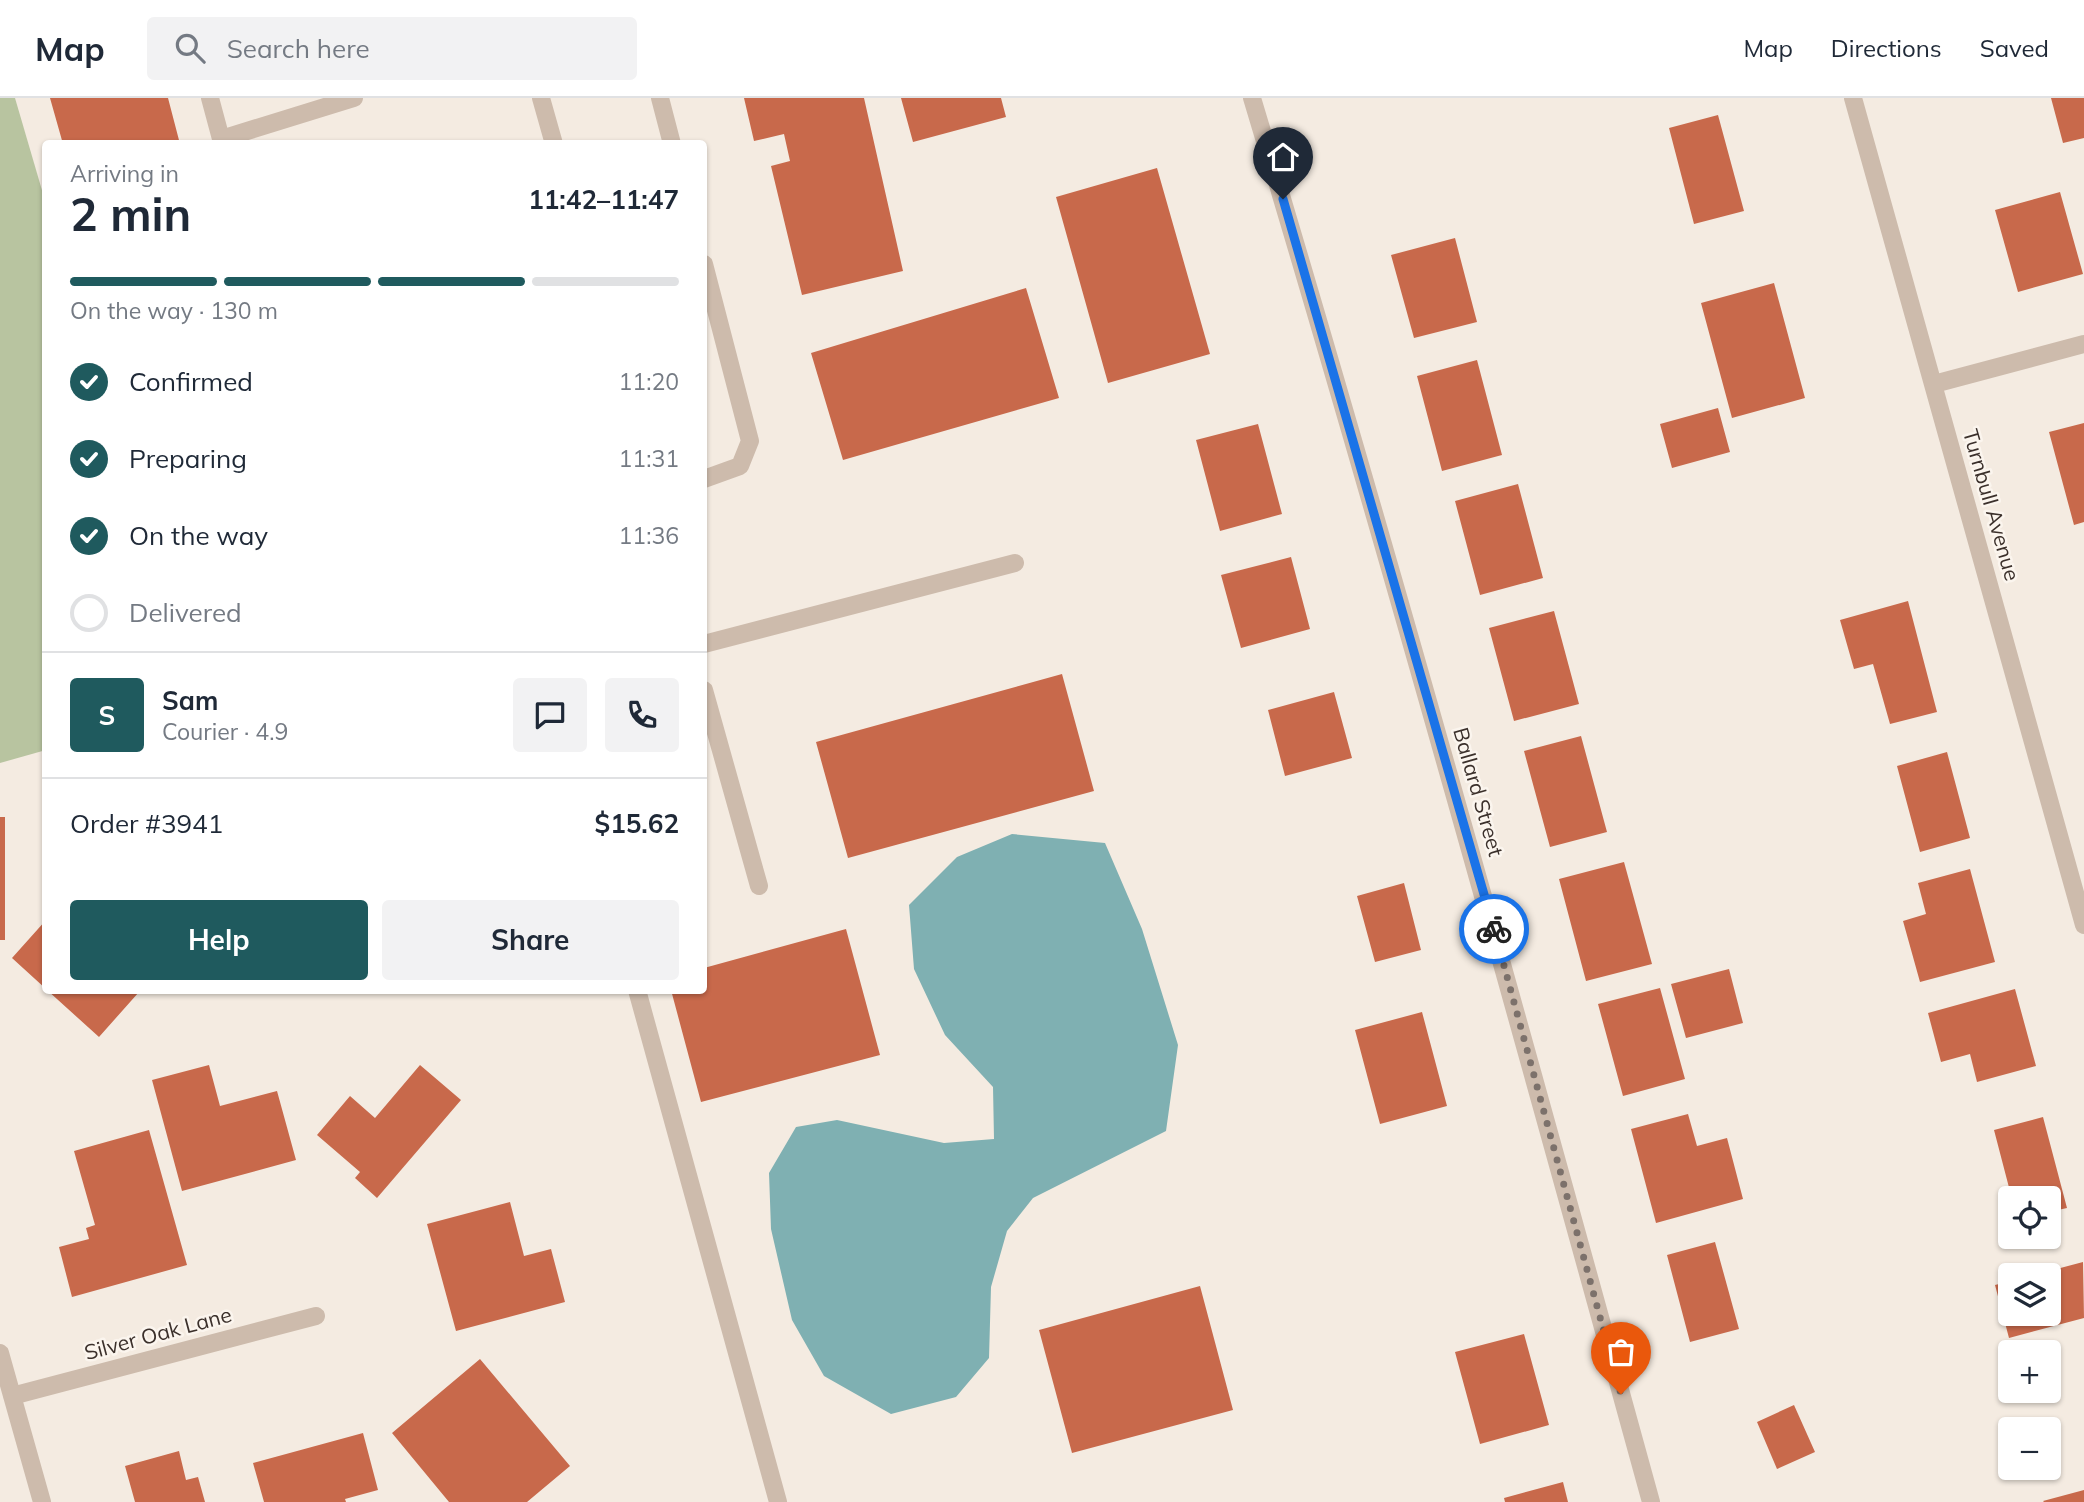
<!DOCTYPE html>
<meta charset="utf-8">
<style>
body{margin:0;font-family:Mulish,sans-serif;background:#f2f2f3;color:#1f2937;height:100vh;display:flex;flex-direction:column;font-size:26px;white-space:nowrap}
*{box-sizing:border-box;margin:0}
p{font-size:23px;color:#747a83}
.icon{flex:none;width:38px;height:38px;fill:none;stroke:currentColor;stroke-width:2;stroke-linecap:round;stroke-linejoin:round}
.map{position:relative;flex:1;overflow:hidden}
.sheet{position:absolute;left:42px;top:42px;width:665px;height:854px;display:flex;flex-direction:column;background:#fff;border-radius:7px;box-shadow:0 2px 5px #0004}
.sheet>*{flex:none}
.tools{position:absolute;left:1998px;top:1088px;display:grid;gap:14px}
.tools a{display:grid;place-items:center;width:63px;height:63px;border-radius:7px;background:#fff;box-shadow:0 2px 5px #0004;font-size:35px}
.pin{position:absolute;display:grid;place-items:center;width:60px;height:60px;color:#fff;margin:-72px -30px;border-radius:50% 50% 50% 0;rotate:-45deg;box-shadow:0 0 7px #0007}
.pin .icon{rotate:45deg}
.courier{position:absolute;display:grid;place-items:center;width:70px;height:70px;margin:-35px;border:5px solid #1a73e8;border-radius:50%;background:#fff;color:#222;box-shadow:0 2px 9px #0007}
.head em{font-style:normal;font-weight:700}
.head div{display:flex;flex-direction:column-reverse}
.head{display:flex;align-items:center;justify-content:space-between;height:119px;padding:0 28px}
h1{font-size:46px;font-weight:700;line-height:52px}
.bar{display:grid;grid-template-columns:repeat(4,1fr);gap:10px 7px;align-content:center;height:84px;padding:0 28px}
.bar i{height:9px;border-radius:5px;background:#e0e1e3}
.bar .on{background:#1f5a5e}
.bar p{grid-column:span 4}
.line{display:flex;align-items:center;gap:18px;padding:0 28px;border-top:2px solid #e0e1e3}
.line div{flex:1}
.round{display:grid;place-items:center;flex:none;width:74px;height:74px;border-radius:7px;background:#f2f2f3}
ol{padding:0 28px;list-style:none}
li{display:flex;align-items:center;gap:21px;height:77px}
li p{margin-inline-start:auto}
li .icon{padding:7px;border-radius:50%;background:#1f5a5e;color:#fff;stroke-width:4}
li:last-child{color:#747a83}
li i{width:38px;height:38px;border:4px solid #e0e1e3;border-radius:50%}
.action{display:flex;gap:14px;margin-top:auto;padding:14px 28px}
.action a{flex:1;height:80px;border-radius:7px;background:#1f5a5e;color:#fff;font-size:28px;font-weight:700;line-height:80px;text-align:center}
.action a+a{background:#f2f2f3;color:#1f2937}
header{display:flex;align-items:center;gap:42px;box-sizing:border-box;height:98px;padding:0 35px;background:#fff;border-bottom:2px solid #e0e1e3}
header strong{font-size:33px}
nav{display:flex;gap:38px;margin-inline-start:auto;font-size:24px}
.search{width:490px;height:63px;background:#f2f2f3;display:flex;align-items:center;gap:18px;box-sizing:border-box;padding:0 24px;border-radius:7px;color:#747a83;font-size:26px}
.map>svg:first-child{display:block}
.green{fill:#b8c4a0}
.water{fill:#7fb0b2}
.building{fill:#c8694b}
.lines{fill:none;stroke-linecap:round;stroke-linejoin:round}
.minor{stroke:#cdbbac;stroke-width:18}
.done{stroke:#7c716b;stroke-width:7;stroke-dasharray:0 12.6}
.route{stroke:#1a73e8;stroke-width:9}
.labels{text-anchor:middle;stroke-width:5;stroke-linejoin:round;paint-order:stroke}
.street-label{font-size:21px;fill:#3b302b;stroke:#fbf5ee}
</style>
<header>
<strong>Map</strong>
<div class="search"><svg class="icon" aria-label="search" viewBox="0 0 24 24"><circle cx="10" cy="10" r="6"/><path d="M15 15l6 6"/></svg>Search here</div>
<nav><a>Map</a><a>Directions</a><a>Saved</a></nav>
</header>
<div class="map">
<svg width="2084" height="1404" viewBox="0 0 2084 1404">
<rect width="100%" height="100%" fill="#f4ebe1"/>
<!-- green -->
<path class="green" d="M0,0H15L46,106V652L0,665Z"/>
<!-- water -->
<path class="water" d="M1012,736L1105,745L1142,831L1178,947L1166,1033L1033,1100L1007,1133L991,1189L989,1260L956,1299L891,1316L824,1278L792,1222L771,1131L769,1075L796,1029L837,1022L944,1045L994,1041L993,989L945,937L914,871L909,807L957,759Z"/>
<!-- building -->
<path class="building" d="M50,0H168L180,46H63Z
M744,0H864L903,173L802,197L771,68L790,63L784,36L754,43Z
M901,0H1001L1006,19L913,44Z
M2051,0H2084V40L2063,45Z
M1718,17L1744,113L1694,126L1669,30Z
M1157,70L1210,256L1108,285L1056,99Z
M2060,94L2083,176L2018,194L1995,112Z
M1455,140L1477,224L1414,240L1391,157Z
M1774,185L1805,300L1732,320L1701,205Z
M1026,190L1059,300L843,362L811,255Z
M1477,262L1502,357L1442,373L1417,278Z
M1718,310L1730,354L1672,370L1660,326Z
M2084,325V424L2074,427L2049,334Z
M1258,326L1282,416L1220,433L1196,342Z
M1518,386L1543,480L1480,497L1455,403Z
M1291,459L1310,531L1241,550L1221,477Z
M1908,503L1937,614L1890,626L1873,566L1854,571L1840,522Z
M1554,513L1579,606L1514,623L1489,530Z
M1062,576L1094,693L848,760L816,644Z
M1334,594L1352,660L1285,678L1268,612Z
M1581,638L1607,734L1550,749L1524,653Z
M1947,654L1970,740L1920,754L1897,668Z
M0,719H5V842H0Z
M1624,764L1652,866L1586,883L1559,781Z
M1970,771L1995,864L1920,884L1903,823L1926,816L1918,785Z
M1404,785L1421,852L1375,864L1357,798Z
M46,822V891L12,860Z
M846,831L880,957L701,1004L671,892H704V870Z
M1729,871L1743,925L1686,940L1671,886Z
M1660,890L1685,981L1623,998L1598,906Z
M2015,891L2036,968L1977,984L1970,956L1941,964L1928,915Z
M47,892H137L139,894L99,939Z
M1422,914L1447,1008L1380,1026L1355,932Z
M209,967L220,1008L277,993L296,1062L182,1093L152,982Z
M420,967L461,1002L377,1100L355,1080L360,1074L317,1037L350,998L375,1020Z
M1688,1016L1697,1048L1727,1040L1743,1101L1656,1125L1631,1031Z
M2043,1019L2067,1110L2049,1114V1101H2012L1994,1032Z
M149,1032L187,1167L72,1199L59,1149L89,1141L86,1130L95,1127L74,1053Z
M510,1104L524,1158L551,1151L565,1204L456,1233L427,1126Z
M1715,1144L1739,1231L1690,1244L1667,1157Z
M2083,1164L2084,1220L2009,1240L1995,1187L2011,1183V1216H2049V1178L2034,1177Z
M1200,1188L1233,1312L1072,1355L1039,1232Z
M1524,1236L1549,1327L1480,1346L1455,1254Z
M480,1261L570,1368L527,1404H449L392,1335Z
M1794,1307L1815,1354L1777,1371L1757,1324Z
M363,1335L378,1392L345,1401L346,1404H264L253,1365Z
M179,1353L186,1382L198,1379L205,1404H135L125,1368Z
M1563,1384L1568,1404H1505L1504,1400Z
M2084,1392V1404H2044L2043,1403Z"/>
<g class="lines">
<!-- minor -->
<path class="minor" d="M210,0L221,41L354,0
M541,0L554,46
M660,0L672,46
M1252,0C1392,466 1522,935 1651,1404
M1853,0L2084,827
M704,166L750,343L740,368L704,381
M1934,286L2084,246
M704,546L1015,465
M704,592L759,788
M637,892L778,1404
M0,1255L42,1404
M12,1298L316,1218"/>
</g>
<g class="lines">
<!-- done -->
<path class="done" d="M1494,831L1621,1296"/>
<!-- route -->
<path class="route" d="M1283,101L1494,831"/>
</g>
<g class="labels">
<!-- street labels -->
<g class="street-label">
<text transform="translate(1991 407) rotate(74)" y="7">Turnbull Avenue</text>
<text transform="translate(1478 694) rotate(74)" y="7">Ballard Street</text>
<text transform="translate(158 1236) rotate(-15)" y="7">Silver Oak Lane</text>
</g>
</g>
</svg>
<div class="tools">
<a><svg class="icon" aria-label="locate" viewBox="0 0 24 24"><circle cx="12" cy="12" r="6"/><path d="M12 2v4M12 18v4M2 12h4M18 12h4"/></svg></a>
<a><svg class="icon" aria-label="layers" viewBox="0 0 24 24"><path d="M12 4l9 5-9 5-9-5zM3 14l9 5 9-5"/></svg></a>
<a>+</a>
<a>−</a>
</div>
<div class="pin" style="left:1621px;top:1296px;background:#ea580c"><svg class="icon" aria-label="bag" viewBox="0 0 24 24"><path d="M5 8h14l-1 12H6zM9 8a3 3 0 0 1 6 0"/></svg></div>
<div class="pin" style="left:1283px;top:101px;background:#1f2937"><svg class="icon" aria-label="home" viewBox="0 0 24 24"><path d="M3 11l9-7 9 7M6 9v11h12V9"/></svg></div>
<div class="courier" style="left:1494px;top:831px"><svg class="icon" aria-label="bike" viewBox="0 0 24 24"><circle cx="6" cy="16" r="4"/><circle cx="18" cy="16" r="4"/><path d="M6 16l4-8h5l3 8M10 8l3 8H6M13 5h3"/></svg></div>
<section class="sheet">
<div class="head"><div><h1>2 min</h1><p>Arriving in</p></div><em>11:42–11:47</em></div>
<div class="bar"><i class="on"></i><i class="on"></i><i class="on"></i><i></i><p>On the way · 130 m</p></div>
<ol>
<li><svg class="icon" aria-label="check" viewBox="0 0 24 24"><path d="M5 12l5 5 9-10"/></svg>Confirmed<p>11:20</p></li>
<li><svg class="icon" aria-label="check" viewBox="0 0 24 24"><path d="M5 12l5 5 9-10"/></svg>Preparing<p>11:31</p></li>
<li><svg class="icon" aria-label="check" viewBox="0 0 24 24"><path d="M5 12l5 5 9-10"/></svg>On the way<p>11:36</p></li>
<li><i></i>Delivered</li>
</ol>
<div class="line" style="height:126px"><b class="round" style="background:#1f5a5e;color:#fff">S</b><div><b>Sam</b><p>Courier · 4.9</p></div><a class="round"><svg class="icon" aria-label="chat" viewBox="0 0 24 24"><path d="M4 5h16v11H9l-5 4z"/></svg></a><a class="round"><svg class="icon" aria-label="phone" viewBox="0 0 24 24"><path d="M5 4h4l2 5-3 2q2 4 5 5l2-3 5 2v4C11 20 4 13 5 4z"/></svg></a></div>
<div class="line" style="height:91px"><div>Order #3941</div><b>$15.62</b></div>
<div class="action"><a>Help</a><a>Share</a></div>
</section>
</div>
